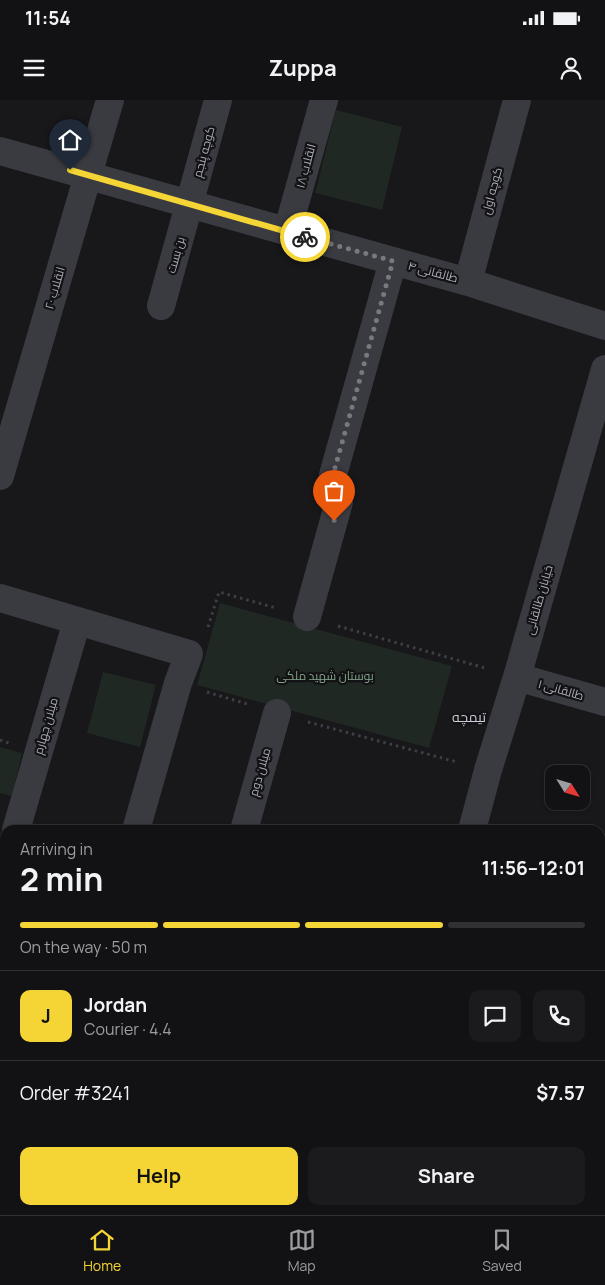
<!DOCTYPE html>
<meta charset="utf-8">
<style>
body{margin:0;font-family:Manrope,Cairo,sans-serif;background:#1b1a1d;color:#f1f3f6;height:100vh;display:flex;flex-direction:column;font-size:19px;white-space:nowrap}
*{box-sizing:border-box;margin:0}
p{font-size:16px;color:#9c9da0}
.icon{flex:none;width:28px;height:28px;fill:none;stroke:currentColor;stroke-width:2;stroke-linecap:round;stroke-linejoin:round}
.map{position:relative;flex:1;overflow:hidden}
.panel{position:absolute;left:0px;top:725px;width:605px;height:390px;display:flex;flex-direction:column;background:#121114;border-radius:15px 15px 0 0;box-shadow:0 1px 4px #0004,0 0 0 1px #313134}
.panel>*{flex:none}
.needle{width:32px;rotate:127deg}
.fabs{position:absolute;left:545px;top:665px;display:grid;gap:10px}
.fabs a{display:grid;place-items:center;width:45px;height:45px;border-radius:10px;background:#121114;box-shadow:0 1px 4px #0004,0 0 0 1px #313134;font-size:25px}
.pin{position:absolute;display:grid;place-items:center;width:42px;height:42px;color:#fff;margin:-51px -21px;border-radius:50% 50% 50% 0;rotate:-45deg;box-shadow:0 0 5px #0007}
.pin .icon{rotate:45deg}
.courier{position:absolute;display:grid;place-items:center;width:50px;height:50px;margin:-25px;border:4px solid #f4d535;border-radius:50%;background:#fff;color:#222;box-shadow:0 1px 6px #0007}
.headline em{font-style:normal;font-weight:700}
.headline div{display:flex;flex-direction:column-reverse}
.headline{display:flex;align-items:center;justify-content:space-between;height:85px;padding:0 20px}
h1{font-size:32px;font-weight:700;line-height:38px}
.bar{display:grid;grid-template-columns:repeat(4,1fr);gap:8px 5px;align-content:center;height:60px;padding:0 20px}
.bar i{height:6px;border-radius:4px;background:#313134}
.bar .active{background:#f4d535}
.bar p{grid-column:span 4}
.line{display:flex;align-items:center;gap:12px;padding:0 20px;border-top:1px solid #313134}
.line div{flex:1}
.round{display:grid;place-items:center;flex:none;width:52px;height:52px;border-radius:10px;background:#1b1a1d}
.primary-button{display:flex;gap:10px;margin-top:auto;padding:10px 20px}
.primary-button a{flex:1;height:58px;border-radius:10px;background:#f4d535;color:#111;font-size:20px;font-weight:700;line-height:58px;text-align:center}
.primary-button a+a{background:#1b1a1d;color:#f1f3f6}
.status{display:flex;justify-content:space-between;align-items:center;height:35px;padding:0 25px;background:#121114;direction:ltr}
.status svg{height:14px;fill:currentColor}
header{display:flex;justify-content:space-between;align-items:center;height:65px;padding:0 20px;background:#121114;font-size:22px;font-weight:700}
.tabs{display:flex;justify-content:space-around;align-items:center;height:70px;border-top:1px solid #313134;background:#121114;font-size:14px;color:#9c9da0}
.tabs a{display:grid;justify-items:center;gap:2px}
.tabs .active{color:#f4d535}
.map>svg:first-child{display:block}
.green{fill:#1f2822}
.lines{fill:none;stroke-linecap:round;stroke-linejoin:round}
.path{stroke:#3e3f46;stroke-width:3;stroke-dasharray:2.5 4;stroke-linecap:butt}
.minor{stroke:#3a3a41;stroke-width:28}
.done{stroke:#777881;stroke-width:5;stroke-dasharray:0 9}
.route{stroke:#f4d535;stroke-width:6}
.labels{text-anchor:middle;stroke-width:4.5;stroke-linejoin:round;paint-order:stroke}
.street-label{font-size:12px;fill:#aaacb9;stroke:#131215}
.park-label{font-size:12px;fill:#80a589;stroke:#131215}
.neighbourhood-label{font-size:14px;fill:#cbccd5;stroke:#131215}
</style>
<div class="status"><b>11:54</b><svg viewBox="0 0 49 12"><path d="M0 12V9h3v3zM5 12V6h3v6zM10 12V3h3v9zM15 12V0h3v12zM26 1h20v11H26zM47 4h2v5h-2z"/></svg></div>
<header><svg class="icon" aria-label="menu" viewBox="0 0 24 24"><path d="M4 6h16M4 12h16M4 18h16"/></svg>Zuppa<svg class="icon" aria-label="person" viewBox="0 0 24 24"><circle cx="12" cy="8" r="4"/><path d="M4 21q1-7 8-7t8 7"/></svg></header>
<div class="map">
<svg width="605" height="1115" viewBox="0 0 605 1115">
<rect width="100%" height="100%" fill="#18171a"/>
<!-- green -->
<path class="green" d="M336,10L402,27L382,110L315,93Z
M220,503L452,566L429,648L197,585Z
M103,572L156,585L140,647L87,633Z
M0,647L22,653L12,696L0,693Z"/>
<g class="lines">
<!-- path -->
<path class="path" d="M338,526L485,568
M208,527L219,492L276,508
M207,592L247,604
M308,622L457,662
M0,640L9,643"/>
<!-- minor -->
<path class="minor" d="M0,51L468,182L605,226
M287,132L324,0
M468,182L517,0
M161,206L218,0
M0,376L110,0
M0,498L189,554L178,583L136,730
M307,517L339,402L333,375L393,161
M517,577L605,602
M16,730L77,521
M244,730L277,613
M472,730L488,670L517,577L605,269
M0,785L5,768
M0,1005L5,1006
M3,1115L5,1109
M208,1115L210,1110
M366,1115L368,1110"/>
</g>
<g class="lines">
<!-- done -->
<path class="done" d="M305,137L393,161L333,375L339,402L334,421"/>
<!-- route -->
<path class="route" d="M70,70L305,137"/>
</g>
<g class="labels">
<!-- street labels -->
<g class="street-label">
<text transform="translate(204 52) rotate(-75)" y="4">کوچه پنجم</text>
<text transform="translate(306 66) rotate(-75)" y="4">انقلاب ۱۸</text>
<text transform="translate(492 91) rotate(-75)" y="4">کوچه اول</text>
<text transform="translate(176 155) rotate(-74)" y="4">بن بست</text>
<text transform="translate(433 172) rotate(15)" y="4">طالقانی ۴</text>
<text transform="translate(55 188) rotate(-74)" y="4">انقلاب ۲۰</text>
<text transform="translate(539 500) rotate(-74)" y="4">خیابان طالقانی</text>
<text transform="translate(561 590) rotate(16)" y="4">طالقانی ۱</text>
<text transform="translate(46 626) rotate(-74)" y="4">میلان چهارم</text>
<text transform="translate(260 672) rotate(-74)" y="4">میلان دوم</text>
</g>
<!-- park labels -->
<g class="park-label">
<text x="325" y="580">بوستان شهید ملکی</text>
</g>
<!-- neighbourhood labels -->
<g class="neighbourhood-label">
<text x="469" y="622">تیمچه</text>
</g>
</g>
</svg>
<div class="fabs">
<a><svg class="needle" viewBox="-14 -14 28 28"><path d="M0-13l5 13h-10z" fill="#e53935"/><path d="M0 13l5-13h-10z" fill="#9c9da0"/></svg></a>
</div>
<div class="pin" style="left:334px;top:421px;background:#ea580c"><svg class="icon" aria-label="bag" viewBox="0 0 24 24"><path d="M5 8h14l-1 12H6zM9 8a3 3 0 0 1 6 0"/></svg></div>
<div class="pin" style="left:70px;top:70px;background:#1f2937"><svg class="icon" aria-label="home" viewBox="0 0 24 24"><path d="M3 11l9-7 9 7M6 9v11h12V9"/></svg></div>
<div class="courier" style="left:305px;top:137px"><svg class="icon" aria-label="bike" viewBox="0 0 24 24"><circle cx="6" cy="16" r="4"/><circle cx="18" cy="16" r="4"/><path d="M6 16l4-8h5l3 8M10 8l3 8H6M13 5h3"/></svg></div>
<section class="panel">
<div class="headline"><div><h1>2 min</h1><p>Arriving in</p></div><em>11:56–12:01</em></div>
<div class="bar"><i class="active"></i><i class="active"></i><i class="active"></i><i></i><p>On the way · 50 m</p></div>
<div class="line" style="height:90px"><b class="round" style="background:#f4d535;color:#111">J</b><div><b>Jordan</b><p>Courier · 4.4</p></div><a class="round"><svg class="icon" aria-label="chat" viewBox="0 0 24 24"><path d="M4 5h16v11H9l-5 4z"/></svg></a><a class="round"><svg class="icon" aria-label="phone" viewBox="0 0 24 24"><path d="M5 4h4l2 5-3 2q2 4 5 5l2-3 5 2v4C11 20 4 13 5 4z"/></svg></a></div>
<div class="line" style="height:65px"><div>Order #3241</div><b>$7.57</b></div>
<div class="primary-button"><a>Help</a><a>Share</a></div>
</section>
</div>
<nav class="tabs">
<a class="active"><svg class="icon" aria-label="home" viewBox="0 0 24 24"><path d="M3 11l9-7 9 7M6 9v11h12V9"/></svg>Home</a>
<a><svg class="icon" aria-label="map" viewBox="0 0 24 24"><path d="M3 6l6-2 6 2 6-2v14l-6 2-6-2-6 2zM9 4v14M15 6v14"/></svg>Map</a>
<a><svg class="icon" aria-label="saved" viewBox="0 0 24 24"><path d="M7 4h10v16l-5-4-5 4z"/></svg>Saved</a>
</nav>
